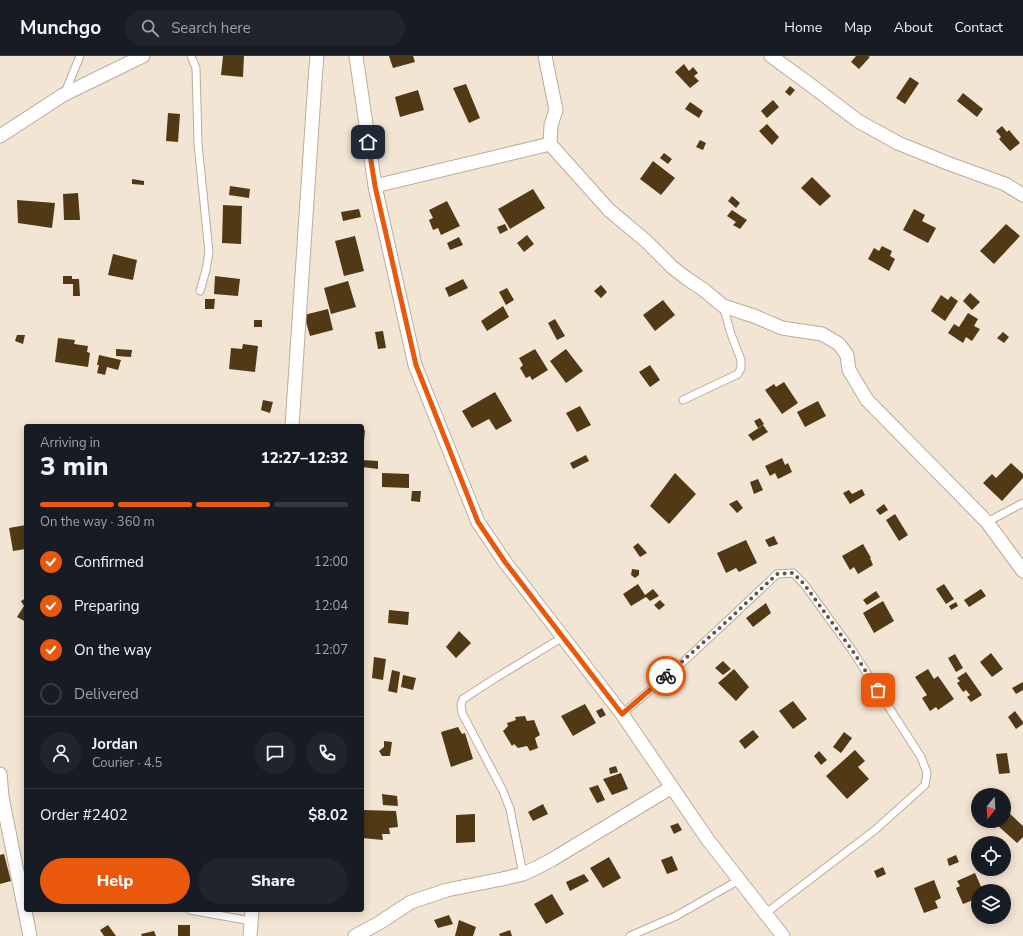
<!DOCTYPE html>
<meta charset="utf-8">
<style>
body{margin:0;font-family:"Nunito Sans",sans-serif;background:#20242c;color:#f1f3f6;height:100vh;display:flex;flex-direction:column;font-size:15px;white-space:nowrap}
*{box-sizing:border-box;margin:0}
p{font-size:13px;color:#9ea1a6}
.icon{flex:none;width:22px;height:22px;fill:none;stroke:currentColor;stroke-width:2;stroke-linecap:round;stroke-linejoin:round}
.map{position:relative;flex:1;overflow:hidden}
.sheet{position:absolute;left:24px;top:368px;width:340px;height:488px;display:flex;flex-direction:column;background:#171b24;border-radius:4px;box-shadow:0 2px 10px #0003}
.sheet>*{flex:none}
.needle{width:26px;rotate:198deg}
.buttons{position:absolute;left:971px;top:732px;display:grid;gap:8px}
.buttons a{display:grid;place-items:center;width:40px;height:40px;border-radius:50%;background:#171b24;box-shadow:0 2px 10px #0003;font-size:20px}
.pin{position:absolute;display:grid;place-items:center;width:34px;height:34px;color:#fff;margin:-17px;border-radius:8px;box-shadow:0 2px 6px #0006}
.courier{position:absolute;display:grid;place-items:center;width:40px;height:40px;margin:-20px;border:3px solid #ea580c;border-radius:50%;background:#fff;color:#222;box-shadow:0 1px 5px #0007}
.overview em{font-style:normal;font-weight:800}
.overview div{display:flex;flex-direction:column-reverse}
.overview{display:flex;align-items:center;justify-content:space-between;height:68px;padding:0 16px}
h1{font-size:26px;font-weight:800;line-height:30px}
.bar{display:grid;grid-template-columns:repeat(4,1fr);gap:6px 4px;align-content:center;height:48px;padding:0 16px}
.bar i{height:5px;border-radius:3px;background:#363941}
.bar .selected{background:#ea580c}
.bar p{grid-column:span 4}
.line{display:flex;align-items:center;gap:10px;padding:0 16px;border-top:1px solid #363941}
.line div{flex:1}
.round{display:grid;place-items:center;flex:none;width:42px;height:42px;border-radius:21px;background:#20242c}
ol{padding:0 16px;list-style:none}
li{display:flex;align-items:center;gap:12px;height:44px}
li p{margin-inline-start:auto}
li .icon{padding:4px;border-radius:50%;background:#ea580c;color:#fff;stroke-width:4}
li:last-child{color:#9ea1a6}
li i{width:22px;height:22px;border:2px solid #363941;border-radius:50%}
.action{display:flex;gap:8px;margin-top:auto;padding:8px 16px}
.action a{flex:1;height:46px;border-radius:24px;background:#ea580c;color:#fff;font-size:16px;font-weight:800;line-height:46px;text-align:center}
.action a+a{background:#20242c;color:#f1f3f6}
header{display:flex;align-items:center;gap:24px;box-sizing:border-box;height:56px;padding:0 20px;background:#171b24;border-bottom:1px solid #363941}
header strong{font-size:19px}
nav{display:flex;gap:22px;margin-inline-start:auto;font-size:14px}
.search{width:280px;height:36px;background:#20242c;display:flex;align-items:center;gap:10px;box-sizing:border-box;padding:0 14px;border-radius:22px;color:#9ea1a6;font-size:15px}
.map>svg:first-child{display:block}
.building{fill:#513915}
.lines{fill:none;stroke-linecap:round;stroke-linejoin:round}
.service-casing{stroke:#baac9b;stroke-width:9}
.minor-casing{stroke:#baac9b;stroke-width:15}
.service{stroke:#fff;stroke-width:7}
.minor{stroke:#fff;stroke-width:13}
.done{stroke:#5f574d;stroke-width:4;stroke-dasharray:0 7.2}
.route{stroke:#ea580c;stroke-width:5}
</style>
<header>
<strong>Munchgo</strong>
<div class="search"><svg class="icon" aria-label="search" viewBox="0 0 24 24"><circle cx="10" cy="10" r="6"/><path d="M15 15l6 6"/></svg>Search here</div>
<nav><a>Home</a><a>Map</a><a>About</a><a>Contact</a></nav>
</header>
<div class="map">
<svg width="1023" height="880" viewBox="0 0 1023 880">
<rect width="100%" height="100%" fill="#f3e5d3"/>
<!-- building -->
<path class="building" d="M223,0H244L243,21L221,19Z
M389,0H413L415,6L393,12Z
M856,0H868L870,1L859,13L851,6Z
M684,8L689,15L693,11L698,17L694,20L699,25L690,32L675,16Z
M910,21L919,27L905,48L896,42Z
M466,28L480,62L469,67L453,32Z
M790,30L795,34L790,40L785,36Z
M418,34L424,54L400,61L395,41Z
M963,37L983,53L977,61L957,45Z
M773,44L779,51L767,62L761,55Z
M690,46L703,55L699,62L685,53Z
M168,57L180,58L178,86L166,85Z
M767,68L779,81L772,89L759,75Z
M1002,70L1007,76L1009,74L1020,87L1010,95L999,83L1001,81L996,75Z
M700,84L706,87L703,94L696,91Z
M664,97L672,103L668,108L660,102Z
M653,105L675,122L661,139L640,123Z
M812,121L831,140L820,150L801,132Z
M132,123L144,125V129L132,128Z
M230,130L250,133L249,142L229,139Z
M533,133L545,152L510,173L498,153Z
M78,137L80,164H64L63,138Z
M732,140L740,147L736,152L728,145Z
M17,144L55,147L52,172L18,167Z
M447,145L460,170L441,179L438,172L433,174L429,164L433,162L429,154Z
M223,149L242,150L241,188L222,187Z
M359,153L361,161L343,165L341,156Z
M914,153L925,159L922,165L936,172L928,187L903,174Z
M732,154L747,164L740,173L733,169L736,166L727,160Z
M505,168L508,174L500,178L497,171Z
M1006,168L1020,180L994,208L980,195Z
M527,179L534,188L524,196L517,187Z
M355,180L364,215L344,220L335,185Z
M459,181L463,189L450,194L447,187Z
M882,190L892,195L890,200L895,203L889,215L868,203L874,192L879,195Z
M113,198L137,204L133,224L108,219Z
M63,220H72V223H79L80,240H73V228H63Z
M215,220L240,223L238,240L214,238Z
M463,223L468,232L449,241L445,232Z
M348,225L356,251L331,258L324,232Z
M601,229L607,236L601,242L594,235Z
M507,232L514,244L506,249L499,236Z
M970,237L980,246L972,254L963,245Z
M941,239L948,244L951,240L958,245L945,265L931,255Z
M205,243H215L214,253H205Z
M663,244L675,259L655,275L643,259Z
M503,250L509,261L487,275L481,265Z
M328,253L333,274L310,280L304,259Z
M968,257L978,263L974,270L980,273L972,285L966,281L963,287L948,277L954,268L959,271Z
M555,263L565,280L557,284L548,267Z
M254,264H262V271H254Z
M383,275L386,292L378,293L375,276Z
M1003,276L1009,281L1004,287L997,282Z
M17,279H25L23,288L15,285Z
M58,282L75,284L74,288L88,290L87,296L90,297L88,311L55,306Z
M243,288L258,290L255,316L229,313L231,292L242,293Z
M116,293L132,294L131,301L116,300Z
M535,293L548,314L532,324L530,320L526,322L520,312L523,309L519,302Z
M566,293L583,315L566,327L550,305Z
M99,299L121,304L118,314L107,311L105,319L97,317L99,309H97Z
M650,309L660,324L650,331L639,316Z
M784,326L798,347L782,358L765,334L774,328L776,331Z
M495,336L512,365L496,374L489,363L472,372L462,355Z
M263,344L273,346L270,357L261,354Z
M818,345L826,360L805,371L797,356Z
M580,350L591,369L577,376L566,357Z
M760,362L764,368L758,372L754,365Z
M763,369L768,376L753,385L748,379Z
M362,374H365L363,396H362Z
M586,399L589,405L573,413L570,407Z
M782,402L785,409L788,407L792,416L778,423L775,417L770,420L765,410Z
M362,404L378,405V413L362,411Z
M1011,407L1023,418V422L1002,445L983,427L992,418L996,422Z
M382,417L409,418V432L382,431Z
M675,417L696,438L669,468L650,450Z
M758,423L763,434L754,438L750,426Z
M862,433L865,439L850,448L843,437L849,434L852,438Z
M412,435H421L420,446L411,445Z
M737,444L743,452L737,457L729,448Z
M884,448L888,454L880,459L876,454Z
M895,458L908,479L899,485L886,464Z
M26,469V493L13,495L9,472Z
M774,480L778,488L769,491L765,484Z
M746,484L757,507L739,516L736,512L726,517L717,497Z
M638,487L647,497L640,501L633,491Z
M863,488L871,502H870L873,509L858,518L854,511L850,514L842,500Z
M632,513L639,514V519L635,522L631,519Z
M638,528L645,539L653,533L659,540L650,545L646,541L631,550L623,538Z
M944,528L954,543L946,548L936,533Z
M981,533L986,540L969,551L964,544Z
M876,535L880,541L867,549L863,544Z
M26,542V566L17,561L24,550L21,545Z
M660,544L665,549L659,554L654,549Z
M883,545L894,565L874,577L863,557Z
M956,546L958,550L951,554L949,550Z
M766,547L771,557L753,571L746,562Z
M389,554L409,556L408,569L388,567Z
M459,575L471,587L456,602L446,591Z
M991,597L1003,613L992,621L980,606Z
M955,598L963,612L956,616L948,602Z
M374,601L386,603L383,624L372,622Z
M723,605L731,613L723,619L715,612Z
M734,613L749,631L736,645L718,627Z
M928,613L934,623L938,620L954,643L938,654L936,651L930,655L922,642L927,639L915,621Z
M392,614L400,616L397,637L388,635Z
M966,616L982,639L971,646L967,641L970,639L966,634L963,636L957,627L960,625L957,622Z
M403,619L416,622L413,634L401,631Z
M1023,626V634L1016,638L1012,632Z
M793,645L807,663L793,673L779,655Z
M585,648L596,667L573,680L561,660Z
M602,652L606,659L600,662L596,655Z
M1015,655L1023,666V668L1016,673L1008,661Z
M525,660L527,665L534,664L540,679L535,682L538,692L530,695L527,690L518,692L514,688L512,690L503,675L508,670L507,667L516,664L515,661Z
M458,671L462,678L465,677L473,703L451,711L441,676Z
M753,674L759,681L745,693L739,685Z
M844,676L852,682L841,697L833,691Z
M384,685L392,686L390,700H382L379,695L384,691Z
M855,694L865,705L858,711L869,723L847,743L826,720Z
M819,695L827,704L821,709L814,700Z
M1007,697L1010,717L999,718L996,698Z
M616,710L618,716L610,718L609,712Z
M621,717L628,733L612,739L603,723Z
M598,729L605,744L597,747L589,732Z
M382,738L397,740L398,750L383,749Z
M543,748L548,758L533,765L528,756Z
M362,754L396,755L398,771L389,772L390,778H382L383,784L362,782Z
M1008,756L1023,770V781L1017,787L996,768L999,765H1004V760Z
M475,758V786L456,787V759Z
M678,767L682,774L674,778L670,770Z
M4,798L11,825L0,828V799Z
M956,799L959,806L949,810L947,803Z
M672,800L678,814L667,818L661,804Z
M609,801L621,822L603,832L590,812Z
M883,811L886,818L877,822L874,815Z
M975,817L983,835H978V842L963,848L956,832L960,830L957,825Z
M584,818L589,825L570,835L566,826Z
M934,824L941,842L935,845L938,852L924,857L914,832Z
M552,838L564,858L546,868L534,848Z
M449,859L453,868L438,872L434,864Z
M459,864L476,871L473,880H455Z
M108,869L116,880H104L100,874Z
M178,869H190V880H178Z
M510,874L512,880H500L499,878Z
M154,875L156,880H142L141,878Z"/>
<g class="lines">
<!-- service casing -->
<g class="service-casing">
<path id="service" d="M191,0L196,12L198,88L209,196L206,214L200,235
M64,39L80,0
M683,344L738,318L741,312V304L731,278L723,250
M987,466L1023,447
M622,658L681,608L725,567L777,518L793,517L804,528L852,594L921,701L927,717L925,729L875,774L766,857
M523,818L510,753L503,735L462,657L461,648L463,643L494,623L563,581
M190,854L251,865
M630,880L676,860L739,824"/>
</g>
<!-- minor casing -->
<g class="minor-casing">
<path id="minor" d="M356,0L375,130L415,309L478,466L505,506L622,658L708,784L783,880
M545,0L556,54L551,69L550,88L609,154L646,185L672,211L686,222L704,234L723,250L754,260L782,272L822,278L839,288L847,299L849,314L867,344L987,466L1023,515
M771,0L812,30L858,65L898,87L947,107L1005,128L1023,139
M0,80L63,39L143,0
M375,130L550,88
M292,370L315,24L317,0
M0,718L2,741L30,880
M250,880L252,854
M355,880L379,867L411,846L447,834L502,823L523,818L538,811L553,803L672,731"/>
</g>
<!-- service -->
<use href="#service" class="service"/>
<!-- minor -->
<use href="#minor" class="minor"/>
</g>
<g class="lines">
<!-- done -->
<path class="done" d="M666,620L725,567L777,518L793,517L804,528L852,594L878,634"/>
<!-- route -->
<path class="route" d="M368,86L375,130L416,309L478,466L505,506L622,658L666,620"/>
</g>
</svg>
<div class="buttons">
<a><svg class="needle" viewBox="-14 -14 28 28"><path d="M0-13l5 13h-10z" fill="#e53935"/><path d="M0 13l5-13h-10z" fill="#9ea1a6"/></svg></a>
<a><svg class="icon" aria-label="locate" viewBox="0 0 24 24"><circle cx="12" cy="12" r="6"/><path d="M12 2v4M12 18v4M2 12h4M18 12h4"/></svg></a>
<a><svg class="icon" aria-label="layers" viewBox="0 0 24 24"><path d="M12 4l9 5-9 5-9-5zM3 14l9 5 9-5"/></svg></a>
</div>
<div class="pin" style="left:878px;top:634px;background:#ea580c"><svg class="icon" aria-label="bag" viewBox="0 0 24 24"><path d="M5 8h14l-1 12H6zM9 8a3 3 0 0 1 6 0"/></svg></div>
<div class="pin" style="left:368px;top:86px;background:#1f2937"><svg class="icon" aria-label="home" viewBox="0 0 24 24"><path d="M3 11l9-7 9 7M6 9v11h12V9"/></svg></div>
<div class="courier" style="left:666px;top:620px"><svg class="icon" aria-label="bike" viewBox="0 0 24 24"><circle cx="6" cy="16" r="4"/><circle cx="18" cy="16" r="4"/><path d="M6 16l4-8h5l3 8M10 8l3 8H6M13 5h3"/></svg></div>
<section class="sheet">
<div class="overview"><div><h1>3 min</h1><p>Arriving in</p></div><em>12:27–12:32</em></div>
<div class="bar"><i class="selected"></i><i class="selected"></i><i class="selected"></i><i></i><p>On the way · 360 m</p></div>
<ol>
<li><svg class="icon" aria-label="check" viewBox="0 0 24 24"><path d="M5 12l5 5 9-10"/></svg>Confirmed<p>12:00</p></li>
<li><svg class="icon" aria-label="check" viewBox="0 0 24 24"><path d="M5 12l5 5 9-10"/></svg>Preparing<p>12:04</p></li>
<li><svg class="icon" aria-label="check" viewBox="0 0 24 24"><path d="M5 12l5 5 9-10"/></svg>On the way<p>12:07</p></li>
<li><i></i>Delivered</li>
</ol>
<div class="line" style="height:72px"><a class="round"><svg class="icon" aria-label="person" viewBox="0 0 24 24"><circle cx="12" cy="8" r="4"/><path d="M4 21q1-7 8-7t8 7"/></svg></a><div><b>Jordan</b><p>Courier · 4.5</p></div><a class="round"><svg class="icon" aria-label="chat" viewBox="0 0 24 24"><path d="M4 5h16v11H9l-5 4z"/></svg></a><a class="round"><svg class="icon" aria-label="phone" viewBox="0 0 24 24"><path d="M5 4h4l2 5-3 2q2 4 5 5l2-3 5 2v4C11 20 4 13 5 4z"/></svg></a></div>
<div class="line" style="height:52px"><div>Order #2402</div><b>$8.02</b></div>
<div class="action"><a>Help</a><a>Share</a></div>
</section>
</div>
